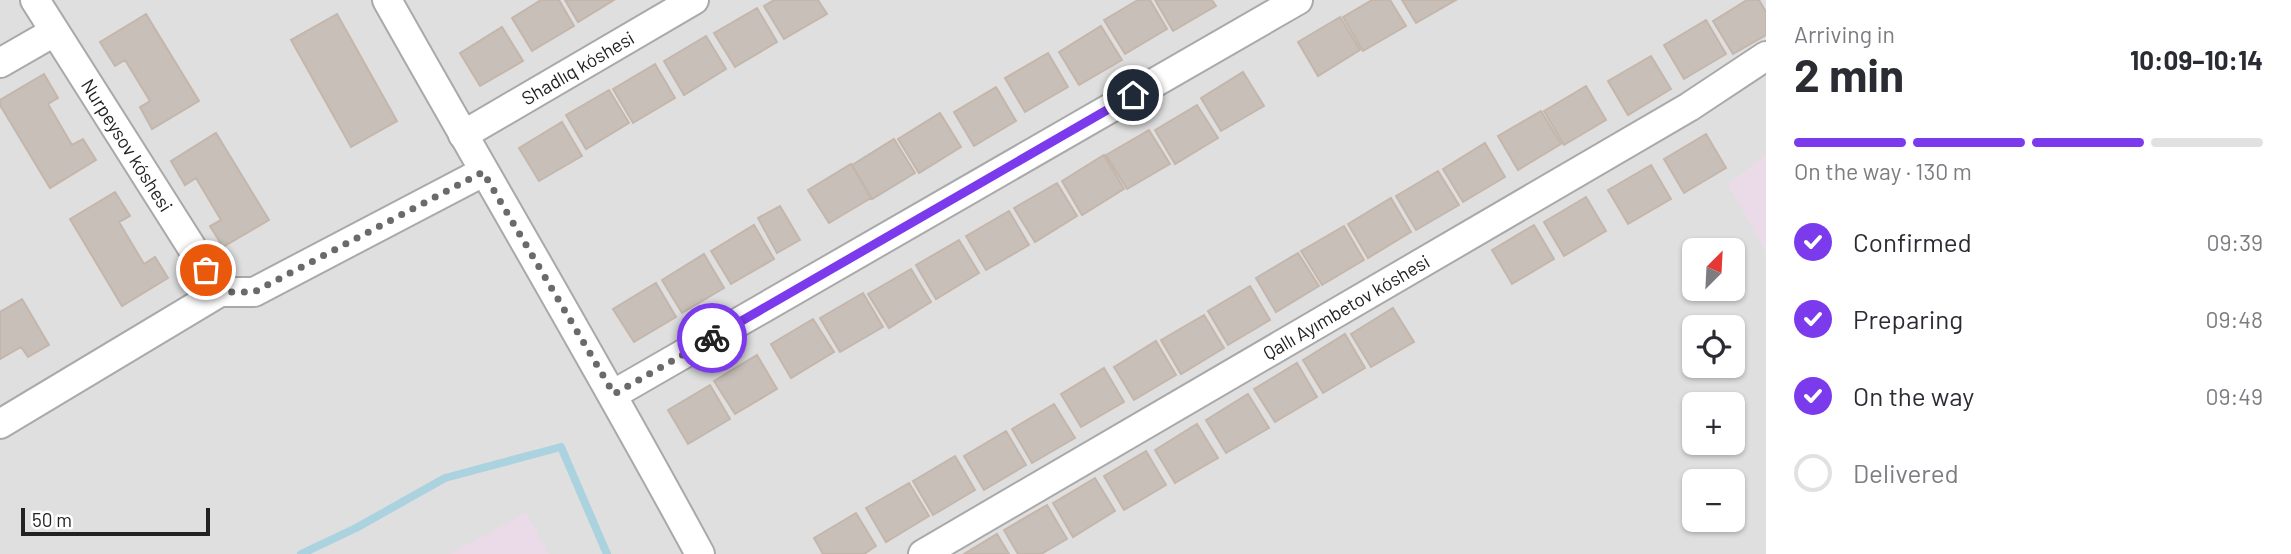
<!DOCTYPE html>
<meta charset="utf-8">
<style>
body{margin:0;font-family:Barlow,sans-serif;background:#f2f2f3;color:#2b2b33;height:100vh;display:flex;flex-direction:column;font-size:26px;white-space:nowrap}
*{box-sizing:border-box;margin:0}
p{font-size:23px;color:#7c7c81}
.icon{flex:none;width:38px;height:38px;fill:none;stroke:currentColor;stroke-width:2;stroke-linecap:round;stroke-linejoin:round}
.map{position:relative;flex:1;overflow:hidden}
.details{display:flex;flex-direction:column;background:#fff;width:525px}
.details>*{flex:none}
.needle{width:46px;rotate:24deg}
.controls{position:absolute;left:1682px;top:238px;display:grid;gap:14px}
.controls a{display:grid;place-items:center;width:63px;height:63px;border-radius:10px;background:#fff;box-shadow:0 2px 5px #0004;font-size:35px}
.scale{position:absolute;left:21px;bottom:18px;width:189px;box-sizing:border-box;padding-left:7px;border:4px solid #222;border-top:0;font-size:19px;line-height:24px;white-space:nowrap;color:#222;-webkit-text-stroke:5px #fff;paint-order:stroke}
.pin{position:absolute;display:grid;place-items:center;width:60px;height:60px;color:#fff;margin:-30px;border:4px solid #fff;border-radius:50%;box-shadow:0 2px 7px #0007}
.courier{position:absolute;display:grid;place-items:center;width:70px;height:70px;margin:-35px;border:5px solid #7c3aed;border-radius:50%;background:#fff;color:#222;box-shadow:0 2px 9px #0007}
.headline em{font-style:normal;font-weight:700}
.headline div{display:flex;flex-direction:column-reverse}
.headline{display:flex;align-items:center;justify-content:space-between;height:119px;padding:0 28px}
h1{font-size:46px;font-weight:700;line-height:52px}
.bar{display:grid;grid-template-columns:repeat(4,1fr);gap:10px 7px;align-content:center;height:84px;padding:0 28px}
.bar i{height:9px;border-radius:5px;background:#e1e1e2}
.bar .on{background:#7c3aed}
.bar p{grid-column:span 4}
ol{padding:0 28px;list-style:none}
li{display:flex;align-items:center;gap:21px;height:77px}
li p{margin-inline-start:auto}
li .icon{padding:7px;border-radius:50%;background:#7c3aed;color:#fff;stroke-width:4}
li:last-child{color:#7c7c81}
li i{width:38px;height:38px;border:4px solid #e1e1e2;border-radius:50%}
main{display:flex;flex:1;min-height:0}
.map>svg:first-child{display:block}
.residential{fill:#e0dfdf;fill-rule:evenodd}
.industrial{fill:#ebdbe8}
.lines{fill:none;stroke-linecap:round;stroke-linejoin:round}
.stream{stroke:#aad3df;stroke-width:8}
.building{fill:#c7bfb8;stroke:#c4b6ab;stroke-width:2}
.minor-casing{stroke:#a9a9a9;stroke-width:32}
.minor{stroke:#fff;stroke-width:28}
.done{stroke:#6b6a68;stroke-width:7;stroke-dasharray:0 12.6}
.route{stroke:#7c3aed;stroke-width:9}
.labels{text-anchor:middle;stroke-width:5;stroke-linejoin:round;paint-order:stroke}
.street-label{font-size:19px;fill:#222;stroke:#fff}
</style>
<main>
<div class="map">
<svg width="1766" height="554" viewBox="0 0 1766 554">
<rect width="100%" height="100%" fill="#f2efe9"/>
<!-- residential -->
<path class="residential" d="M0,0H1766V554H0ZM1694,250H1732V289H1694ZM1694,327H1732V366H1694ZM1694,404H1732V443H1694ZM1694,481H1732V520H1694Z"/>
<!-- industrial -->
<path class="industrial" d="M1766,155V252L1728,184Z
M526,513L549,554H450Z"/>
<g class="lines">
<!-- stream -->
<path class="stream" d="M301,554L356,528L445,478L561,447L607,554"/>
</g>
<!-- building -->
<path class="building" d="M541,0H559L574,26L532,51L512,18Z
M565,0H614L578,22Z
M774,0H818L827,14L784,39L764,6Z
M1138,0H1150L1167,29L1125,54L1104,20Z
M1155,0H1212L1216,6L1173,31Z
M1372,0H1390L1406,26L1363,51L1343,17Z
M1402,0H1456L1416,23Z
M1747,0H1759L1766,12V35L1733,54L1713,21Z
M757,8L777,42L735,67L714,33Z
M146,14L199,101L152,129L140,107L150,101L125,60L115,66L100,42Z
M337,14L397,121L351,147L291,40Z
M1340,17L1360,50L1318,76L1298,42Z
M1706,20L1726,54L1684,79L1664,45Z
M1101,26L1122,60L1079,85L1059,52Z
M502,27L523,61L480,86L460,53Z
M706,36L726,69L684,95L664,61Z
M1048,53L1068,87L1025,112L1005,78Z
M1651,56L1671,89L1628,115L1608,81Z
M655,64L675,98L633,123L613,89Z
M1243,72L1264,106L1221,131L1201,98Z
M44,74L58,98L48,104L72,145L83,139L96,160L50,188L0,105V100Z
M1586,86L1606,120L1564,145L1544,111Z
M996,87L1016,121L974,146L954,112Z
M609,90L629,123L586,149L566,115Z
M1197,105L1218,138L1175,164L1155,130Z
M1541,111L1561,144L1518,170L1498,136Z
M940,113L961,147L919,173L898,139Z
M562,122L582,156L539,181L519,148Z
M1149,130L1170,164L1127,189L1106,155Z
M216,133L269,220L223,247L210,226L221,220L196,178L185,185L171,161Z
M1706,134L1726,168L1684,193L1664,159Z
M894,139L915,173L872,199L852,165Z
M1485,143L1505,177L1463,202L1443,169Z
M1104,155L1124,189L1082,215L1062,181Z
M851,164L871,198L829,223L808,190Z
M1651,165L1671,199L1628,224L1608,190Z
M1438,171L1459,205L1416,230L1396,196Z
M1057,183L1077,216L1035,242L1014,208Z
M115,192L130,216L119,222L144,264L155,257L168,278L122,306L70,219Z
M1586,197L1606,231L1564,256L1544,222Z
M1391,198L1411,232L1368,258L1348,224Z
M780,206L800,240L777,253L758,218Z
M1009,211L1029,245L986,270L966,236Z
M754,225L774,259L731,284L711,251Z
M1534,225L1554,259L1512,284L1492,250Z
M1344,226L1364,260L1322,285L1301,251Z
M959,240L979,273L936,299L916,265Z
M1298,253L1319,286L1276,312L1256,278Z
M704,254L724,288L682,313L662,280Z
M911,269L931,302L889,328L868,294Z
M656,283L676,317L634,342L613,309Z
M1250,286L1270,320L1228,345L1208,311Z
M863,293L883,327L840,352L820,318Z
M22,299L49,345L28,357L21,347L0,359V312Z
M1393,308L1414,342L1371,367L1351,334Z
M1204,315L1224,348L1181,374L1161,340Z
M813,319L834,352L791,378L771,344Z
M1345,334L1365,368L1323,393L1303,360Z
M1156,341L1176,375L1134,400L1114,367Z
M757,355L777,389L735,414L714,381Z
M1297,363L1317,397L1275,422L1254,389Z
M1104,368L1124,402L1081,427L1061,394Z
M710,385L730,419L688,444L668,410Z
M1248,394L1269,428L1226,453L1206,420Z
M1054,404L1075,438L1032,463L1012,429Z
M1197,424L1218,458L1175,483L1155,450Z
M1006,431L1026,465L984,490L964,456Z
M1146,451L1166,485L1124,510L1104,476Z
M955,456L975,490L933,515L913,481Z
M1095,478L1115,511L1073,537L1053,503Z
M909,483L929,516L886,542L866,508Z
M1047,505L1067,539L1041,554H1018L1004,530Z
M856,513L876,546L864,554H823L814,538Z
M997,534L1009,554H964Z"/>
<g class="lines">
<!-- minor casing -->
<g class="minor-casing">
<g id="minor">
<path id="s1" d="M35,0L220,292"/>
<path d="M387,0C491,185 599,367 700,554"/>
<path d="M0,63L54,32"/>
<path id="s2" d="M463,135L694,0"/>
<path d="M614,394L1298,0"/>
<path d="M0,424L220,292H254L483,172"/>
<path id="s3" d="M923,554L1689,107L1766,56"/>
</g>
</g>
<!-- minor -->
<use href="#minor" class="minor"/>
</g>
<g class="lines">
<!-- done -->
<path class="done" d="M206,270L220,292H254L483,172L614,394L712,338"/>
<!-- route -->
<path class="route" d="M712,338L1133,95"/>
</g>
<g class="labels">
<!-- street labels -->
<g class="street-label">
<text dy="7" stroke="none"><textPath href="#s2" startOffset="133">Shadlıq kóshesi</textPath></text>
<text dy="7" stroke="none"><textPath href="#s1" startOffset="172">Nurpeysov kóshesi</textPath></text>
<text dy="7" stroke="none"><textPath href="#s3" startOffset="490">Qallı Ayımbetov kóshesi</textPath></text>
</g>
</g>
</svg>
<div class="controls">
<a><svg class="needle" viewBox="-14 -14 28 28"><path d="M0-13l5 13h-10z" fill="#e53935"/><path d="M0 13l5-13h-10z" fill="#7c7c81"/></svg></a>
<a><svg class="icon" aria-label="locate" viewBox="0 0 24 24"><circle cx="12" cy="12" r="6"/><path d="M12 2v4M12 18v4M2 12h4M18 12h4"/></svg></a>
<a>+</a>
<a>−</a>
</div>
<div class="scale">50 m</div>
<div class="pin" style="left:206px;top:270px;background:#ea580c"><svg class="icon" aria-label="bag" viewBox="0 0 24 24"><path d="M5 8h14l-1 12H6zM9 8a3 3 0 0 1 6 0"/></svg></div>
<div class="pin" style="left:1133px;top:95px;background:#1f2937"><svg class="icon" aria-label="home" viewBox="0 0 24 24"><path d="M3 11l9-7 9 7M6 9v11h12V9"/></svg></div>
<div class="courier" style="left:712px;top:338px"><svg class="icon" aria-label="bike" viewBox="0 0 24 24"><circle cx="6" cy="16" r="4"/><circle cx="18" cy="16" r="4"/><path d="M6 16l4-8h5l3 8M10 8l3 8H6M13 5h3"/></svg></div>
</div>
<section class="details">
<div class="headline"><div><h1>2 min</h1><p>Arriving in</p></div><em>10:09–10:14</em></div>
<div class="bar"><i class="on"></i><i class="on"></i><i class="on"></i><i></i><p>On the way · 130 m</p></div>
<ol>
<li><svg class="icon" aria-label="check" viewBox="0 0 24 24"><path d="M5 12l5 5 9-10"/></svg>Confirmed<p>09:39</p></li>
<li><svg class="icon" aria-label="check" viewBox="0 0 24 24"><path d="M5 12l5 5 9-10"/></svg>Preparing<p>09:48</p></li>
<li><svg class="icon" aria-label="check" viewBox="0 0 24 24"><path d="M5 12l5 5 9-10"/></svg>On the way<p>09:49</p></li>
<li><i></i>Delivered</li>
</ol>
</section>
</main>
